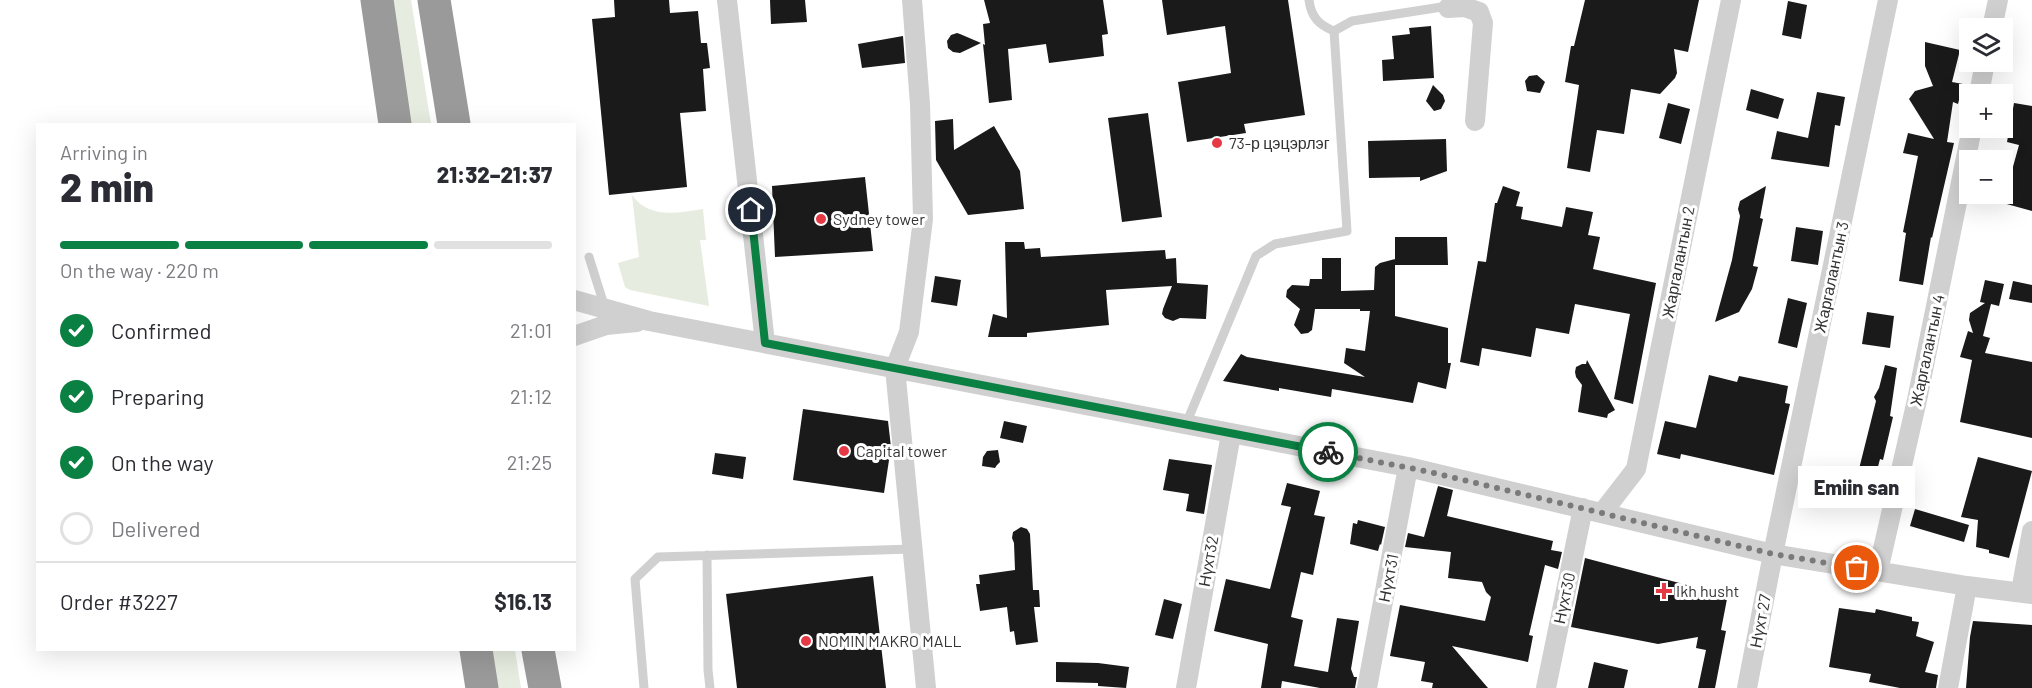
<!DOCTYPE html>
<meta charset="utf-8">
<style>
body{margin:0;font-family:Barlow,sans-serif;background:#f7f7f7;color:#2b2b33;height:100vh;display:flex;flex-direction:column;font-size:22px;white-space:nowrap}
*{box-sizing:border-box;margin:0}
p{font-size:20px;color:#7c7c81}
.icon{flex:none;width:33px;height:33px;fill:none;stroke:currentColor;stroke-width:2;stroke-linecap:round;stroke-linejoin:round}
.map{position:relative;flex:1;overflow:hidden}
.details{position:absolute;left:36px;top:123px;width:540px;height:528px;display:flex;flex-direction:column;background:#fff;border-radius:0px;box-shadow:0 6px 24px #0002}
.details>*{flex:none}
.tools{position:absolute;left:1959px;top:18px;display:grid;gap:12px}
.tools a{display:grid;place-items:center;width:54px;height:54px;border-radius:0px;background:#fff;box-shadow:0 6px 24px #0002;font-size:30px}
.pin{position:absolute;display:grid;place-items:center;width:51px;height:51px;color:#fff;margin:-26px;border:3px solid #fff;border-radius:50%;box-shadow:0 2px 6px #0007}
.courier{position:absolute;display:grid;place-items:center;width:60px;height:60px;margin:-30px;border:4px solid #0b8043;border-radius:50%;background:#fff;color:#222;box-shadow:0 2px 8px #0007}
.bubble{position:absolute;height:42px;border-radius:0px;background:#fff;box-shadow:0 6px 24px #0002;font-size:20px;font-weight:800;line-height:42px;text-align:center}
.head em{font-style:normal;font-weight:800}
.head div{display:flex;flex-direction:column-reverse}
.head{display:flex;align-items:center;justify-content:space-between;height:102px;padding:0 24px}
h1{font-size:39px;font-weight:800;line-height:45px}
.bar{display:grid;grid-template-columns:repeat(4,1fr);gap:9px 6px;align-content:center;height:72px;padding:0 24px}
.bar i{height:8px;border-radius:4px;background:#e1e1e2}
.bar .current{background:#0b8043}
.bar p{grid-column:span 4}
.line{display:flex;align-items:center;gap:15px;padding:0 24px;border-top:2px solid #e1e1e2}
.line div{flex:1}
ol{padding:0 24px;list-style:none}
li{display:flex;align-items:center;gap:18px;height:66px}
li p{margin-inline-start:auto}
li .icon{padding:6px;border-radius:50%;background:#0b8043;color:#fff;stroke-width:4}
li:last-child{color:#7c7c81}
li i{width:33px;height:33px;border:3px solid #e1e1e2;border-radius:50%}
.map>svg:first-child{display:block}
.green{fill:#e6ecdf}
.building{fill:#1a1a1a}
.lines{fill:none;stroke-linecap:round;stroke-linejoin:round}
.lane{stroke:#d0d0d0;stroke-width:9}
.street{stroke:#d0d0d0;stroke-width:20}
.highway{stroke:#9a9a9a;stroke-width:33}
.done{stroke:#7a7a7a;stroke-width:6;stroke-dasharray:0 10.8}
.route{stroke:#0b8043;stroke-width:8}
.poi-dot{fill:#e63946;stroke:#fff;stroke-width:2}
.labels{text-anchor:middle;stroke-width:6;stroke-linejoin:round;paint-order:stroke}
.poi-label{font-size:16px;fill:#333;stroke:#fff;text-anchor:start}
.street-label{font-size:16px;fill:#333;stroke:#fff}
</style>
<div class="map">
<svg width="2032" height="688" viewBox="0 0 2032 688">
<rect width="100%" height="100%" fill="#fff"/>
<!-- green -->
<path class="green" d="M388,0H411L431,124H408Z
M632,195C649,219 677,213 703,209L706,240H700L709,306L630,290L625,287L618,263L639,257Z
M492,650H515L521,688H498Z"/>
<!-- building -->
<path class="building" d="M614,0H669L670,13L698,11L701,43H707L710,68L703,69L706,111L680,113L687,187L609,195L592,19L615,17Z
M770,0H805L807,22L771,24Z
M984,0H1103L1108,34L1102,35L1104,56L1049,63L1046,44L1008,49L1012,100L989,103L983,44L985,45L983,24L990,23Z
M1162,0H1288L1305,115L1244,124L1246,133L1187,142L1178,82L1231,73L1225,26L1167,35Z
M1585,0H1699L1688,52L1674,49L1677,73L1675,78L1660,94L1631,89L1624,134L1597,130L1590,172L1567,168L1579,85L1565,82L1571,46H1574Z
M1788,1L1807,5L1801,39L1782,35Z
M1431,26L1434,78L1383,81L1382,60L1394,59L1392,36L1410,34L1409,28Z
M957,33L960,34L981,43L960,53L953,52L948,48L947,41L951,35Z
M903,36L905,63L862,68L858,44Z
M1925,42L1960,50L1952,82L1963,84L1958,104L1953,102L1947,142L1954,143L1932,238L1931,237L1923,285L1899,281L1906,233L1903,232L1918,156L1903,153L1908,133L1934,139L1909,99L1915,91L1933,86L1925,66Z
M1537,75L1545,82L1540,93L1527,91L1525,81L1529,76Z
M1433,85L1443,95L1445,101L1441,109L1434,111L1426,101Z
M1751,89L1784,99L1778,119L1746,110Z
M1817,92L1845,97L1840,126L1835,125L1829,167L1771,159L1777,131L1808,138Z
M1668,103L1690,109L1681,144L1659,138Z
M2014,103L2032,106V211L2003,203L2019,145L2007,142Z
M1148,113L1162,217L1122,222L1108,118Z
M953,119L954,150L994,126L1020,171L1024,209L968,215L936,160L935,121Z
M1446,139L1447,171L1420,181V177L1369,178L1368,141Z
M865,177L873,251L775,257L772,186Z
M1503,186L1520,192L1516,206L1523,207L1521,219L1562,227L1566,207L1593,212L1588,235L1600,237L1593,269L1656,283L1633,404L1614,399L1630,314L1575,304L1569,334L1536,328L1531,357L1482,348L1479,366L1460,362L1478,261L1486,262L1495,203H1497Z
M1766,186L1760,218L1763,219L1753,266L1758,267L1752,289L1739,312L1715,322L1732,260L1740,216L1738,209L1740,201Z
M1796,227L1823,231L1818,265L1791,261Z
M1395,237H1447L1448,265H1395Z
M1005,242H1024L1025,249L1040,248L1041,257L1165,250L1166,259L1176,258L1177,283L1208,285L1206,319L1180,318L1173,321L1165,318L1162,314L1163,309L1172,286L1106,290L1109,325L1027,333V337H988L993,314L1007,318Z
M1322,258H1341V291L1374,290L1375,267L1380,263L1395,259V316L1448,328V363H1451L1446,389L1418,382L1413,403L1332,389L1331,397L1279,388V391L1223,381L1241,354L1247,357L1365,377L1344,363L1346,348L1365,351L1370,311H1360V309H1315L1312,330L1308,333L1301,334L1294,325L1300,309L1286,297L1287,290L1292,285L1309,286L1310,279H1322Z
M935,276L961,280L957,306L931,302Z
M1985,280L2004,284L1999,306L1991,304L1983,336L1990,338L1985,353L2032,362V438L1960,422L1972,360L1960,357L1968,331L1973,333L1969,320L1970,313L1985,303L1980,302Z
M2013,281L2032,285V303L2009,299Z
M1788,298L1807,303L1797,348L1778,343Z
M1867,312L1894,316L1890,348L1862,344Z
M1587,360L1615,410L1608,414L1607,418L1578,412L1582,385L1576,377L1575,372L1576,367L1582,364H1586Z
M1885,365L1897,368L1890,416L1893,417L1883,460L1880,459L1868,505L1848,500L1854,472L1858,473L1876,401L1874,397L1879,388Z
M1709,375L1737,382L1739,376L1788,386L1785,403L1790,404L1774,475L1681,454L1680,459L1657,454L1665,421L1696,428Z
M803,409L888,421L891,447L884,493L793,480Z
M1004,421L1027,426L1023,443L1000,438Z
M998,450L1000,462L997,465L995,468L982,466L983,457L987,451Z
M715,453L746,457L743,479L712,474Z
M1978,457L2032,471L2009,558L1989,553V550L1976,547L1978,520L1961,517Z
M1169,459L1212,465L1204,514L1186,511L1189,494L1163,490Z
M1801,476L1844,485L1841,502L1820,498L1819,495L1800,485Z
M1287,483L1320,491L1314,515L1325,517L1313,575L1301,572L1291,617L1303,620L1294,666L1328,672L1337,618L1359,621L1351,669L1354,677H1357L1355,688H1320L1282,681L1281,688H1261L1268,644L1214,631L1226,579L1270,589L1291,507L1281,505Z
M1438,486L1453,490L1447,516L1553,541L1551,550L1562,552L1558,569L1545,565L1529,635L1533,636L1528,662L1452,646L1488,688H1432L1433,683L1421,681L1425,662L1390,656L1400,605L1485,621L1491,597L1486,592L1482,582L1448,578L1451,552L1405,547L1408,533L1424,537Z
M1915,509L1969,525L1964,542L1910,526Z
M1358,520L1385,527L1381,545L1380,544L1378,551L1350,544L1353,523L1357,524Z
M1021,527L1027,529L1030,534L1033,590H1039L1040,607H1034L1038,642L1016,645L1014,631L1010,632L1007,607L980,611L976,584H980L979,575L1015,570L1014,543L1012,538L1013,532Z
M1585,558L1687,585L1686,591L1727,599L1721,630L1726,631L1715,688H1698L1706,650L1696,648L1698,637L1658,644L1571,627Z
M873,576L886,688H737L726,594Z
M1164,599L1182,604L1173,639L1155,635Z
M1839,608L1875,613L1876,609L1912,617V621L1919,622L1916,636L1934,642L1925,672L1938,675L1936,688H1900L1869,682L1871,674L1829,667Z
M1973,621L2032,625V688H1966L1970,637Z
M1056,662L1098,663L1129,667L1126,688L1098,686V683L1056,682Z
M1594,662L1628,670L1624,688H1588Z"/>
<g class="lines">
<!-- lane -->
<path class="lane" d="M1309,0C1311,17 1319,25 1334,31
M589,257L605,308
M1186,424L1256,256L1275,244L1347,231L1334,31L1352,21L1448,6
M707,555L708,670L710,688
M644,688L635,579L658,557L912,549"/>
<!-- street -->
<path class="street" d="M727,0L765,343
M912,0L920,104L923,219L909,332L895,368L926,688
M1448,8L1465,7L1479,12L1483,23L1475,121
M1992,28L1998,0
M1979,94L1985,62
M574,300L649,321L1408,467L1773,554L1967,586L2032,594
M574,336L606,325L637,322
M1602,513L1636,469L1731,0
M1878,571L1917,400L1972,128
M2021,591L2032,531
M1186,688L1231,434
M1367,688L1408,467
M1546,688L1583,508
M1747,688L1773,554L1888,0
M1948,688L1967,586"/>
<!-- highway -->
<path class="highway" d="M377,0L395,124
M434,0L454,124
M476,650L482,688
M538,650L545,688"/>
</g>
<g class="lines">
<!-- done -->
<path class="done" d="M1328,452L1430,472L1773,554L1857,568"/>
<!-- route -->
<path class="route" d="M751,210L765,343L1328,452"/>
</g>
<!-- markers -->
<g class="poi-dot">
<circle cx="1217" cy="143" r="6"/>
<circle cx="821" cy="219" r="6"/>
<circle cx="844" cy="451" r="6"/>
<path d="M1661 582h6v6h6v6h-6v6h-6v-6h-6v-6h6z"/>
<circle cx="806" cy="641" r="6"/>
</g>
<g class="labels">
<!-- poi labels -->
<g class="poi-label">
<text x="1229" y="149">73-р цэцэрлэг</text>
<text x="833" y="225">Sydney tower</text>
<text x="856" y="457">Capital tower</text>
<text x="1676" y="597">Ikh husht</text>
<text x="818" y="647">NOMIN MAKRO MALL</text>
</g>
<!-- street labels -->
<g class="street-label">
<text transform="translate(1678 262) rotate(-79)" y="6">Жаргалантын 2</text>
<text transform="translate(1831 277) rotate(-78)" y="6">Жаргалантын 3</text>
<text transform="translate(1927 350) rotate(-78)" y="6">Жаргалантын 4</text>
<text transform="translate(1208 561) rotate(-80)" y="6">Нүхт32</text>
<text transform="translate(1388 578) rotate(-79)" y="6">Нүхт31</text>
<text transform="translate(1564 598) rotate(-78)" y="6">Нүхт30</text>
<text transform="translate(1760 621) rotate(-79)" y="6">Нүхт 27</text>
</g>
</g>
</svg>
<div class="tools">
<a><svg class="icon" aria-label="layers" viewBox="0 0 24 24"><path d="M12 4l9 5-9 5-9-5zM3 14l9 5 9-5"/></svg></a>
<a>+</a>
<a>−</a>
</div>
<div class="pin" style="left:1857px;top:568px;background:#ea580c"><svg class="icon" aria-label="bag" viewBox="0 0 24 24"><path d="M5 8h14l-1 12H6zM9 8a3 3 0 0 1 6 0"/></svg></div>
<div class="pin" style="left:751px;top:210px;background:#1f2937"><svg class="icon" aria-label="home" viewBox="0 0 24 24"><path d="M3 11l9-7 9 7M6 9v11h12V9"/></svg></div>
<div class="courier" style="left:1328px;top:452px"><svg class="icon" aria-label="bike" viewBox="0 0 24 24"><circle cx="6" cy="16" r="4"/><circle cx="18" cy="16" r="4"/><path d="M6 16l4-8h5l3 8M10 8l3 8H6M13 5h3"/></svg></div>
<div class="bubble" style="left:1798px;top:466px;width:117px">Emiin san</div>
<section class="details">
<div class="head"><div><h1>2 min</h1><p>Arriving in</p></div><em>21:32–21:37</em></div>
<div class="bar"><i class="current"></i><i class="current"></i><i class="current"></i><i></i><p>On the way · 220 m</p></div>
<ol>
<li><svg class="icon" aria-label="check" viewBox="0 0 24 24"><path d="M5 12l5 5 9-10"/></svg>Confirmed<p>21:01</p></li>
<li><svg class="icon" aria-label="check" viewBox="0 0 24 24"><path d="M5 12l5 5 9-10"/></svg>Preparing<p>21:12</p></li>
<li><svg class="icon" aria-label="check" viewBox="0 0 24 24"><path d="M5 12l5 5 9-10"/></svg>On the way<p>21:25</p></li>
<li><i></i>Delivered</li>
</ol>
<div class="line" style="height:78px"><div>Order #3227</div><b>$16.13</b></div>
</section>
</div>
